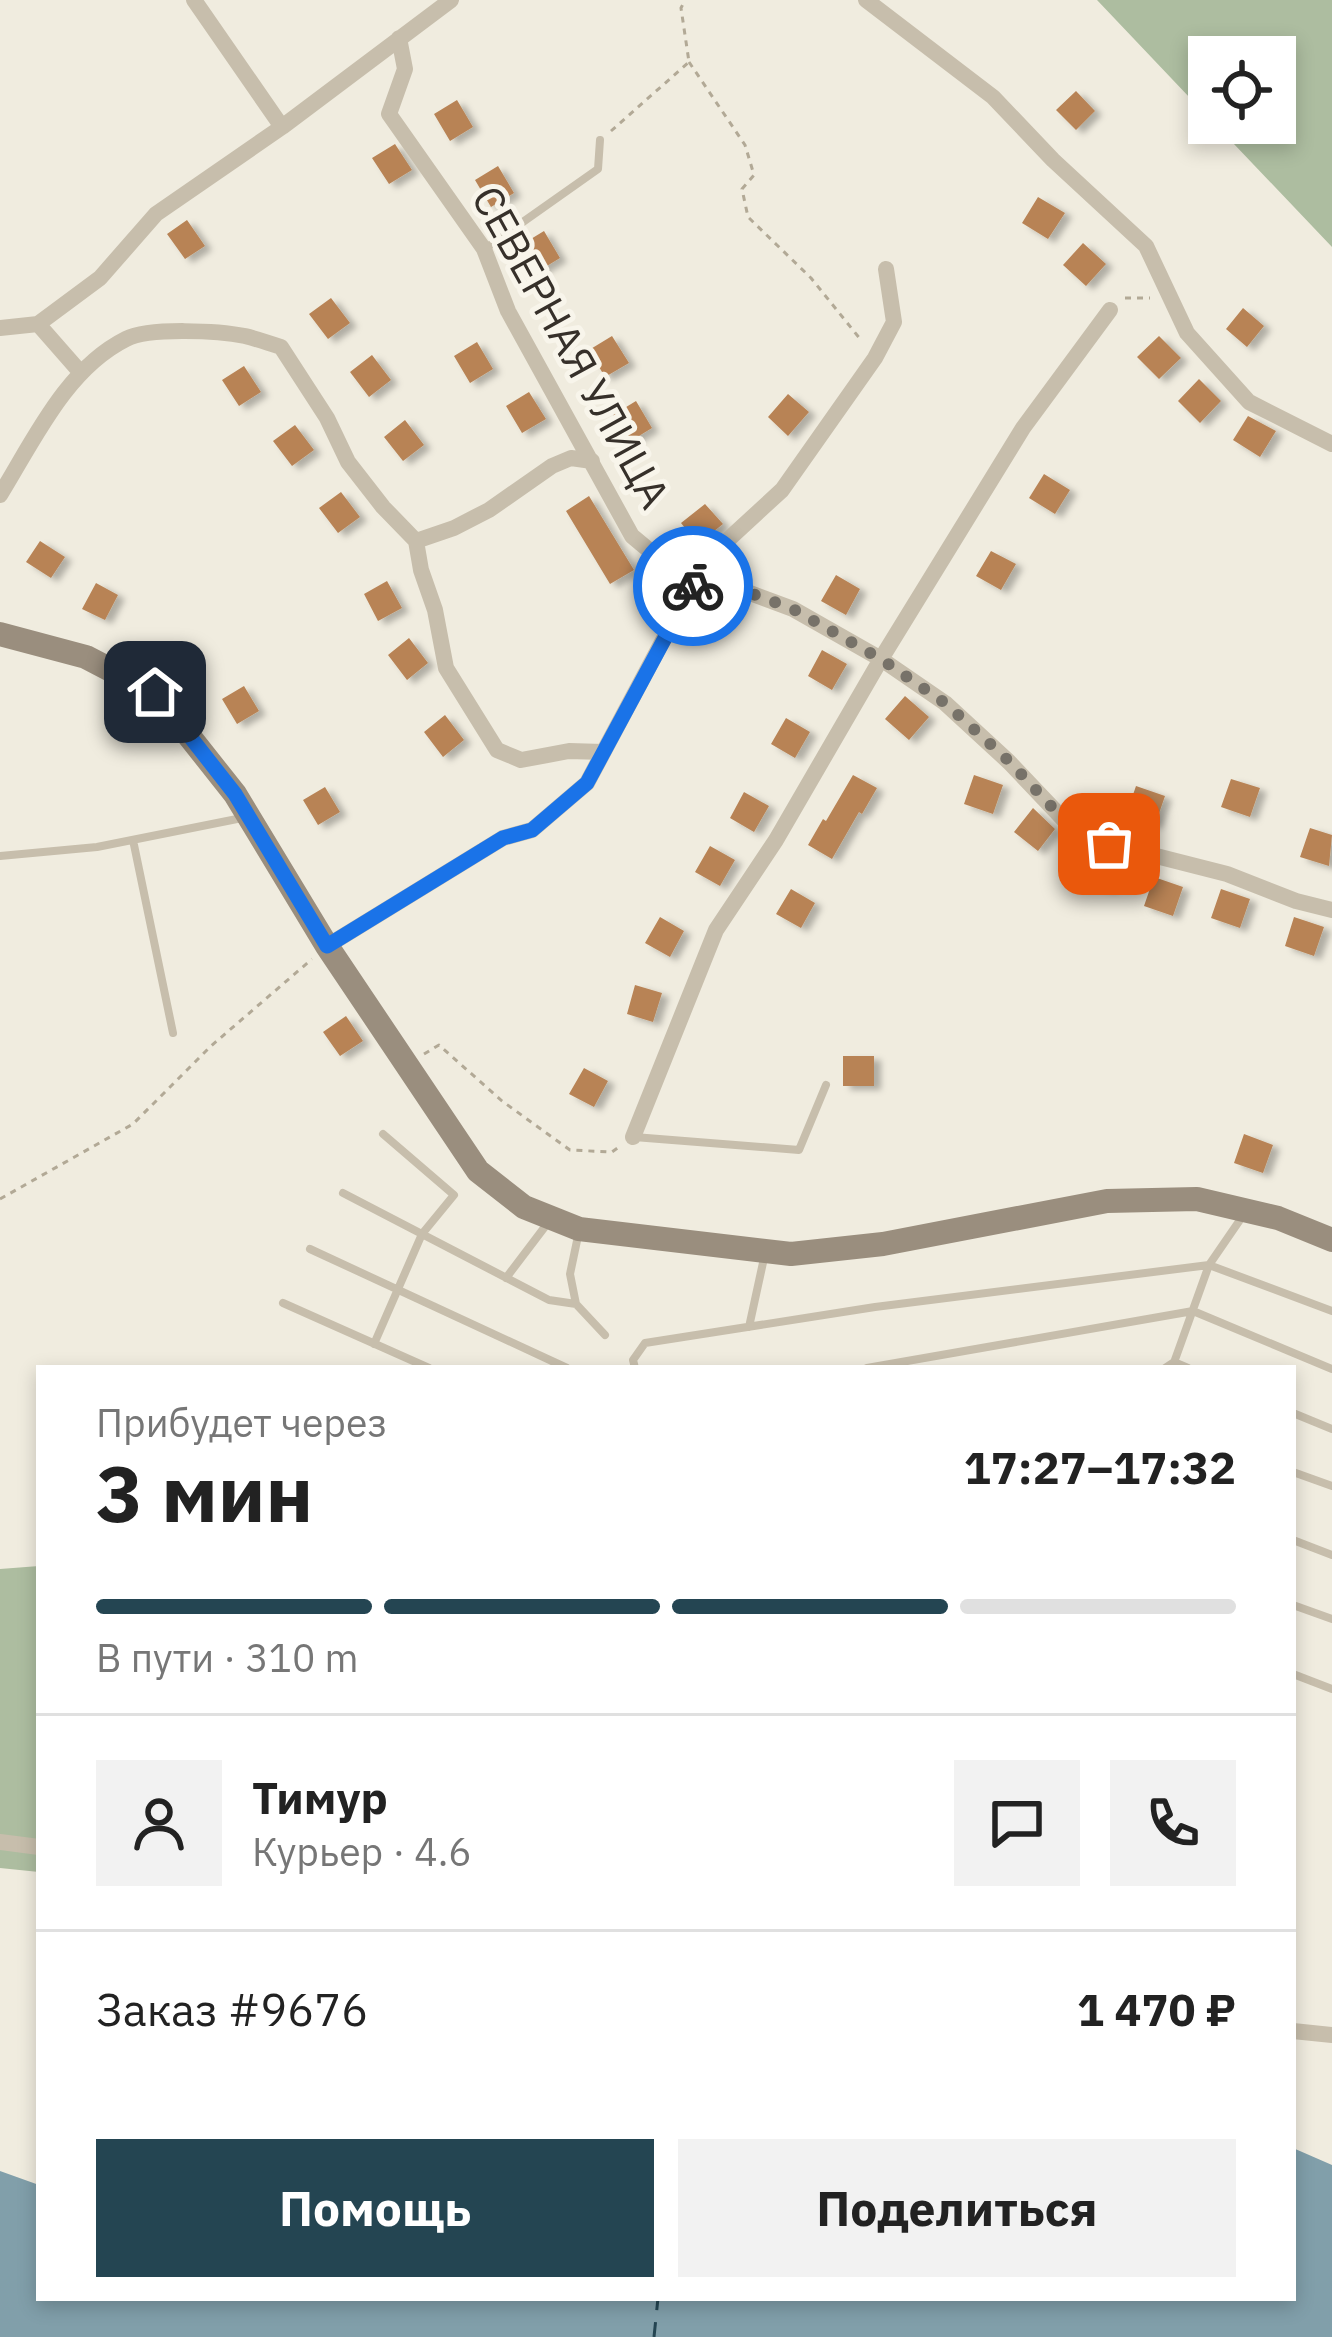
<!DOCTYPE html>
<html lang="ru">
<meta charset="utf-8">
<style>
body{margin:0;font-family:"IBM Plex Sans",sans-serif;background:#f2f2f2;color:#222;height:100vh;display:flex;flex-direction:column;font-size:45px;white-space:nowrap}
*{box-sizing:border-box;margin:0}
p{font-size:39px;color:#767676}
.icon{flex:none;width:66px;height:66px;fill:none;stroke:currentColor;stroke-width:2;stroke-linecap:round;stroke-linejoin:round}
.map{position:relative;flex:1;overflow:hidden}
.details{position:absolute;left:36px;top:1365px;width:1260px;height:936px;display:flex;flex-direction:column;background:#fff;border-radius:0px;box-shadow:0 6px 18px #0003}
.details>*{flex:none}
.tools{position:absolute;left:1188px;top:36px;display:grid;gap:24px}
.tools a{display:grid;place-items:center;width:108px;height:108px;border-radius:0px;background:#fff;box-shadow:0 6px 18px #0003;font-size:60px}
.pin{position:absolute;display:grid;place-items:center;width:102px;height:102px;color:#fff;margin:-51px;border-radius:24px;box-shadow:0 6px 18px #0006}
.courier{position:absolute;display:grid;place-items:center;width:120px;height:120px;margin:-60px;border:9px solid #1a73e8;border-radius:50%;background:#fff;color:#222;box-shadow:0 3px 15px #0007}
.head em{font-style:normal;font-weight:800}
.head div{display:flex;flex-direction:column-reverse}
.head{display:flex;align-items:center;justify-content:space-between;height:204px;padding:0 60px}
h1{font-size:78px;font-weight:800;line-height:90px}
.bar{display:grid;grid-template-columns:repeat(4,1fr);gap:18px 12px;align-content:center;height:144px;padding:0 60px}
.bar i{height:15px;border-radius:9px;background:#e0e0e0}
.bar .selected{background:#244552}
.bar p{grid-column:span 4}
.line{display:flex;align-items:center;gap:30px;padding:0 60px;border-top:3px solid #e0e0e0}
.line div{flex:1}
.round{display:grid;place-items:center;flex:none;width:126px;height:126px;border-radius:0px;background:#f2f2f2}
.action{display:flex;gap:24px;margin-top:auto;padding:24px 60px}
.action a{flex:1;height:138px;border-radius:0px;background:#244552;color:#fff;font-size:48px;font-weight:800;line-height:138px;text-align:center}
.action a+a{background:#f2f2f2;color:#222}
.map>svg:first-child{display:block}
.green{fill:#adbda0}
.water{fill:#819faa}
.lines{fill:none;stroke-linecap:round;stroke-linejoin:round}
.ferry{stroke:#244552;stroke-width:3;stroke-dasharray:15 12;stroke-linecap:butt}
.building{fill:#b88355;filter:url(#shadow)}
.path{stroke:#b2a996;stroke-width:3;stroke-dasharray:6 6;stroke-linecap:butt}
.lane{stroke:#c7beac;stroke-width:8}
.street{stroke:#c7beac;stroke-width:16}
.secondary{stroke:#9a8e7e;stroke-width:24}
.done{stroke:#777269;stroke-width:12;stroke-dasharray:0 21.6}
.route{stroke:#1a73e8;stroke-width:15}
.labels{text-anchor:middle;stroke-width:10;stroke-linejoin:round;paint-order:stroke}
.street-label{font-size:42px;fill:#36302a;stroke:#f8f5eb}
</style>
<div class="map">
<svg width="1332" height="2337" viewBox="0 0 1332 2337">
<defs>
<filter id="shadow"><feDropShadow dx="7" dy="4" stdDeviation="3" flood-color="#0004"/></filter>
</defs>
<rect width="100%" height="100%" fill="#f0ecdf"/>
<!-- green -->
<path class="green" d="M1097,0H1332V247L1214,123H1275V57H1209V118Z
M39,1566V1872L0,1868V1569Z"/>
<!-- water -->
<path class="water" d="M1293,2148L1332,2165V2337H0V2171L39,2185V2298H1293Z"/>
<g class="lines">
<!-- ferry -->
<path class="ferry" d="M654,2337L658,2298"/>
</g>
<!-- building -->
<path class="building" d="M1076,91L1095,111L1076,130L1056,110Z
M457,100L473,127L450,141L434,114Z
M395,144L412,170L389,184L372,158Z
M498,166L514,193L491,207L475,180Z
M1038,197L1065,213L1048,239L1022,223Z
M187,220L205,246L185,259L167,234Z
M544,231L560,258L537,272L521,245Z
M1083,243L1106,264L1086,286L1063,265Z
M331,298L350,323L328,339L309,314Z
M1243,308L1264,326L1247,347L1226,329Z
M612,336L629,363L605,377L589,350Z
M1159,336L1181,358L1159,379L1137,357Z
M477,342L493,369L470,383L454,356Z
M372,355L391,380L369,397L350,372Z
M244,366L261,392L239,406L222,380Z
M1199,379L1221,401L1200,423L1178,401Z
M529,392L546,419L522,433L506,406Z
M788,394L809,412L788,436L768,417Z
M636,401L652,428L629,442L613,415Z
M1248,416L1276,431L1260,457L1233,440Z
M405,420L424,445L403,461L384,437Z
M295,425L314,450L292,466L273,441Z
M1044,474L1070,490L1055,514L1029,498Z
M341,492L360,517L338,533L319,508Z
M589,496L634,570L610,584L566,511Z
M705,504L723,524L698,544L681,523Z
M40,541L65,557L51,578L26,562Z
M991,551L1016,564L1001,590L976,576Z
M836,575L860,589L846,615L821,601Z
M387,581L402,608L378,621L364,594Z
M96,583L118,595L105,620L82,609Z
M409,638L428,663L407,680L388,655Z
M822,650L847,664L832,690L808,676Z
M244,686L259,711L237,724L222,699Z
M905,696L929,717L909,740L885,719Z
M445,715L464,740L443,757L424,732Z
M786,718L810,732L795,758L771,744Z
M853,775L877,788L862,814L859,812L832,859L808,845L823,819L826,821Z
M974,775L1003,785L993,814L964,804Z
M1231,779L1260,788L1250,817L1221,807Z
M1136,786L1165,796L1155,825L1126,815Z
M325,787L340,812L318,825L303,800Z
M744,792L769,806L754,832L730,818Z
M1033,808L1055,829L1038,851L1014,832Z
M1310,828L1332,835L1329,866L1300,857Z
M710,846L735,860L720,886L695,872Z
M1091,851L1117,859L1110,889L1083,882Z
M1154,877L1183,887L1173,916L1144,906Z
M791,889L815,903L801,928L776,914Z
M1221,889L1250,899L1240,928L1211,918Z
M660,917L684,931L670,957L645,943Z
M1294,917L1324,927L1314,956L1285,946Z
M635,985L662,993L653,1022L627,1014Z
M346,1016L363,1041L340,1056L323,1032Z
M843,1056H874V1086H843Z
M584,1068L608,1081L594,1107L569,1094Z
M1244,1134L1273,1145L1263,1173L1234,1163Z"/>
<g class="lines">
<!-- path -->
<path class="path" d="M689,62L745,145L754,175L742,189L748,217L811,278L861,340
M611,131L689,62L681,8L685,0
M1125,298H1150
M424,1054L439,1045L502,1101L570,1150L612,1152L619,1147
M0,1199L133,1124L211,1046L312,959"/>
<!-- lane -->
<path class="lane" d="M486,248L598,169L600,140
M133,840L173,1033
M0,856L97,847L242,818
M634,1137L799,1150L826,1085
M343,1193L549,1300L576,1304
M578,1236L570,1274L576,1304L605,1335
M310,1249L567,1368
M506,1278L547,1224
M283,1303L429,1368
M749,1327L764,1258
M374,1344L422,1234L454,1195L383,1134
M635,1368L633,1360L645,1343L875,1307L1209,1265L1332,1311
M867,1368L1193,1311L1332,1369
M1165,1368L1174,1362L1188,1368
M1172,1368L1209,1265L1242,1217
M1293,1413L1332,1429
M1293,1472L1332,1486
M1293,1540L1332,1555
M1293,1605L1332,1619
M1293,1674L1332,1689"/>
<!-- street -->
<path class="street" d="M194,0L282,127
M866,0L993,97L1053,160L1146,246L1187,333L1249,402L1332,444
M399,38L405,69L389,114L484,249L508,311L632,536L692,586
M38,324L81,373
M0,328L38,324L100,278L156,214L282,127L451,0
M0,495C34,440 66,369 126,339C149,327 220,331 245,336C257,339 269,343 281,347L327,418L348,462L383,507L416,541L421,570L435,610L446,668L497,750L521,760L569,751L603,752
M416,541L454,528L489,510L552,466L571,458L592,461
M692,586L718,581L793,609L881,659L945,703L1009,762L1064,820L1109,844L1227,874L1296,901L1332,910
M327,946L503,838L532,830L587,783L692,586L719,548L782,490L875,358L894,322L886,269
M633,1137L716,930L776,840L881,659L1023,428L1110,310
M0,1842L39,1847
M1293,2031L1332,2035"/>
<!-- secondary -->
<path class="secondary" d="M0,634L86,657L155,693L235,794L327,946L478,1171L524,1207L579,1229L791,1254L883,1244L1107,1201L1197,1199L1278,1218L1332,1240"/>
</g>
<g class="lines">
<!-- done -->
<path class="done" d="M693,586L718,581L793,609L881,659L945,703L1010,762L1064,820L1109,844"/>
<!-- route -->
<path class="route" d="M155,692L235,794L327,946L503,838L532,830L587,783L693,586"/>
</g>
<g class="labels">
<!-- street labels -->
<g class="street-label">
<text transform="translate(571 347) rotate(61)" y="15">СЕВЕРНАЯ УЛИЦА</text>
</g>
</g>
</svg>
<div class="tools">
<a><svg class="icon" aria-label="locate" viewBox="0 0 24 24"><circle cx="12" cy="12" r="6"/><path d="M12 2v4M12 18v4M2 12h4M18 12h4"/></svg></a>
</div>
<div class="pin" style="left:1109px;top:844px;background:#ea580c"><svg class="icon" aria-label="bag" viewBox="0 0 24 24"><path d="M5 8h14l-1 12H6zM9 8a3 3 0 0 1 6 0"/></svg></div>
<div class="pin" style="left:155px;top:692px;background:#1f2937"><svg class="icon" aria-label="home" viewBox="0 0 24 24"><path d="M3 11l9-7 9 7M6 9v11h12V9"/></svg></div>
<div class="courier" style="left:693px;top:586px"><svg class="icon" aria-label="bike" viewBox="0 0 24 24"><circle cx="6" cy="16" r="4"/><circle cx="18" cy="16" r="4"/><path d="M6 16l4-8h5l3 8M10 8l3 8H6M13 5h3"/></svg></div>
<section class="details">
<div class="head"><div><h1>3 мин</h1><p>Прибудет через</p></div><em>17:27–17:32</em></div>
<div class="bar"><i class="selected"></i><i class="selected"></i><i class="selected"></i><i></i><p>В пути · 310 m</p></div>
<div class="line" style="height:216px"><a class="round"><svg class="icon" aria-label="person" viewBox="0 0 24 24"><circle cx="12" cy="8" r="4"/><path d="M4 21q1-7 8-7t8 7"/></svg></a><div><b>Тимур</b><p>Курьер · 4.6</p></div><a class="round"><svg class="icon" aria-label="chat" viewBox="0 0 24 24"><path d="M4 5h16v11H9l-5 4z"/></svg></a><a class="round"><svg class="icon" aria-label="phone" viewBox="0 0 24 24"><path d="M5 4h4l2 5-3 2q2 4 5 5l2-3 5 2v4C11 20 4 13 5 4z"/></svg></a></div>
<div class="line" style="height:156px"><div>Заказ #9676</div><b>1 470 ₽</b></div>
<div class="action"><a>Помощь</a><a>Поделиться</a></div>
</section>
</div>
